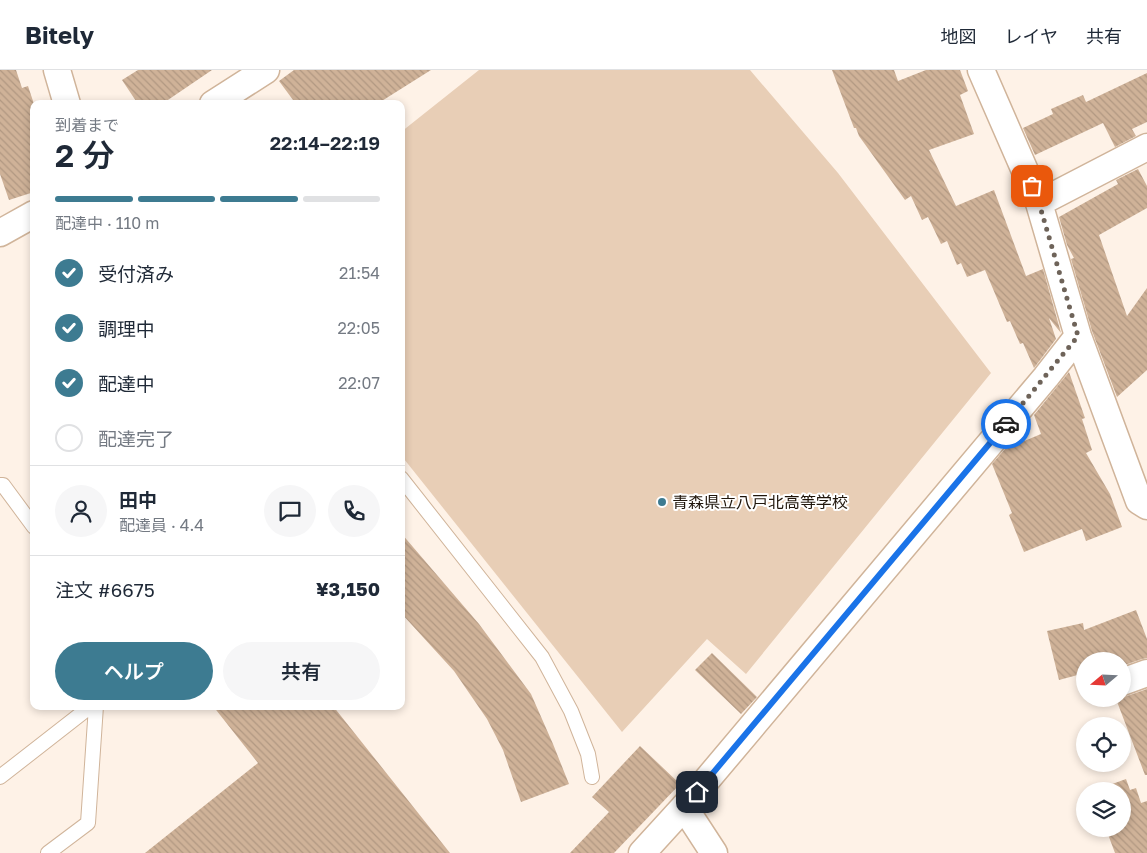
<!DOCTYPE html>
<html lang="ja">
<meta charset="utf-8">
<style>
body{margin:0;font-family:"Golos Text","Noto Sans JP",sans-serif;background:#f6f6f7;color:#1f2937;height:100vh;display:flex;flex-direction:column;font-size:19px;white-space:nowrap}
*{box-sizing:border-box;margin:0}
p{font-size:16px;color:#747a83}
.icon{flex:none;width:28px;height:28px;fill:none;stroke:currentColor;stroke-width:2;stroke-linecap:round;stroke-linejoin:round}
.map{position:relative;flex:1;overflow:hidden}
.panel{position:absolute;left:30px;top:30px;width:375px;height:610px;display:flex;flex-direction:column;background:#fff;border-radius:10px;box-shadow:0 2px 8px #0003}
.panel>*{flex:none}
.needle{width:32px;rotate:251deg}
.buttons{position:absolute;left:1076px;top:582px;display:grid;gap:10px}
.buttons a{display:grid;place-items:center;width:55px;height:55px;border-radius:50%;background:#fff;box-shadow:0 2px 8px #0003;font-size:25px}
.pin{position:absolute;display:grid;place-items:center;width:42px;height:42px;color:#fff;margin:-21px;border-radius:10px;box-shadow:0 2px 8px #0006}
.courier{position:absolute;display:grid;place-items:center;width:50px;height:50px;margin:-25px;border:4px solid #1a73e8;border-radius:50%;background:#fff;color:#222;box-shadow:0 1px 6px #0007}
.head em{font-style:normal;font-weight:600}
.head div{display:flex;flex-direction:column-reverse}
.head{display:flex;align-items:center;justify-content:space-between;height:85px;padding:0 25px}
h1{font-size:32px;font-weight:600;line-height:38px}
.bar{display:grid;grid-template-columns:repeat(4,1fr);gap:8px 5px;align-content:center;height:60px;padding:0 25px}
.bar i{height:6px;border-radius:4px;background:#e0e1e3}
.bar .selected{background:#3d7b91}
.bar p{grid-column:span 4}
.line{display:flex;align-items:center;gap:12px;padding:0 25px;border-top:1px solid #e0e1e3}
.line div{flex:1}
.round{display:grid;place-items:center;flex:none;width:52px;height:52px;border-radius:26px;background:#f6f6f7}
ol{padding:0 25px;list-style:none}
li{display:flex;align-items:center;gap:15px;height:55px}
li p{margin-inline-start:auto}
li .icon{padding:5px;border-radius:50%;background:#3d7b91;color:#fff;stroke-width:4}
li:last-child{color:#747a83}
li i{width:28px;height:28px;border:2px solid #e0e1e3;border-radius:50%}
.cta{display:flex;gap:10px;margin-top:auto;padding:10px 25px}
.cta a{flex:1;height:58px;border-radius:30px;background:#3d7b91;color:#fff;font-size:20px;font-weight:600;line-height:58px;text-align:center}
.cta a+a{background:#f6f6f7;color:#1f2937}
header{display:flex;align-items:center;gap:30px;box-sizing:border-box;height:70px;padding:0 25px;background:#fff;border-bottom:1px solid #e0e1e3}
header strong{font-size:24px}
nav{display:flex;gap:28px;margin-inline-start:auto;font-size:18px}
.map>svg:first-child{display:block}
.garden{fill:#e8ceb6}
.building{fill:url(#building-back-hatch)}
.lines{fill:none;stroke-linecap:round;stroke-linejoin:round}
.service-casing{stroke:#d0b49a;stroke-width:16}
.minor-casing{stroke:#d0b49a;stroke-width:29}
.service{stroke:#fff;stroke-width:14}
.minor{stroke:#fff;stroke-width:26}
.done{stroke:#6e6359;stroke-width:5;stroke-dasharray:0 9}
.route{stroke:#1a73e8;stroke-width:6}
.poi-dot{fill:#3d7b91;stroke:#fff;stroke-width:2}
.labels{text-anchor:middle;stroke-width:4;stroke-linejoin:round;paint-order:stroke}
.poi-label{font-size:16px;fill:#20160c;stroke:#fff;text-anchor:start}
</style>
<header>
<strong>Bitely</strong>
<nav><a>地図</a><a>レイヤ</a><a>共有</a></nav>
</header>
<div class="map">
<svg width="1147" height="783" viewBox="0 0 1147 783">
<defs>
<pattern id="building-back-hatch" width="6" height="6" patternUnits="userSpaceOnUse" patternTransform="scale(1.25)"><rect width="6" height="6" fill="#cfb298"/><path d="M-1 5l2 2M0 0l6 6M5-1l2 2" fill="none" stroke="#b19882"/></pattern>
</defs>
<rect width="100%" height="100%" fill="#fef2e7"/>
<!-- garden -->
<path class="garden" d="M479,0H750L838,103L991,303L746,604L707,569L622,662L404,389L401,382V62Z"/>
<!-- building -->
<path class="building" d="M0,0H16L22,18L28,16L34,34V122L9,130L0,104Z
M138,0H212L162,34H138L122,10Z
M294,0H431L377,34H296L279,11Z
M832,0H894L898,11L926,0H960L968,21L960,25L974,64L929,80L956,136L994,120L1026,206L1043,199L1061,263L1049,248L1056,269L1034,298L1023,273L1020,274L1010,251L1007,252L985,200L967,207L961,193L957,195L947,171L941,174L928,147L922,150L911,126L905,130L859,66L856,58H854Z
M1147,3V52L1132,59L1136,66L1115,77L1103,53L1035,85L1023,58L1053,44L1051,39L1083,25L1086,32Z
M1138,99L1147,116V138L1099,165L1127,246L1147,218V300L1117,327L1092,261L1071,189L1074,188L1067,175L1059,147L1118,114L1116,110Z
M1069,302L1085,348L1082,349L1092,380L1086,383L1110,424L1122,457L1086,471L1082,459L1024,482L1009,445L1012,443L992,394L1005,379L1041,364L1034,345Z
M401,463L479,554L531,624L553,674L569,714L521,732L503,680L487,649L454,601L401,543Z
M1136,540L1147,569V588L1142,589L1122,596V591H1085V603L1059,610L1047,561L1083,553L1084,560Z
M712,583L757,627L741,644L695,600Z
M1147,619V705H1145L1116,629H1122V627L1127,626Z
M213,636H333L450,783H145L258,693Z
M640,676L680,714L614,783H570L609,742L592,727Z
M1126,709L1130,720L1136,718L1141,733L1147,731V783H1115L1106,759H1122V721H1093Z"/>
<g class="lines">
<!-- service casing -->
<g class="service-casing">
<path id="service" d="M401,408L542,587L571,641L588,684L592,707
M0,415H3L34,457
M0,707L91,636
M48,783L88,753L96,636"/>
</g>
<!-- minor casing -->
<g class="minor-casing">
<path id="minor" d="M57,0L67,34
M981,0L1039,133L1078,266L1139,431L1147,436
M213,34L266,0
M1039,133L1147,77
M0,163L34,144
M1122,612L1147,603
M684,737L714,783
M642,783L684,737L1046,307L1078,266"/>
</g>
<!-- service -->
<use href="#service" class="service"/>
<!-- minor -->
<use href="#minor" class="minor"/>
</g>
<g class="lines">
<!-- done -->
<path class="done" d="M1006,354L1078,266L1039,133L1032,116"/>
<!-- route -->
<path class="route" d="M697,722L1006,354"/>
</g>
<!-- markers -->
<circle class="poi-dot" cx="662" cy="432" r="5"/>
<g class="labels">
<!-- poi labels -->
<g class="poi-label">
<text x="672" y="438">青森県立八戸北高等学校</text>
</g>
</g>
</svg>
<div class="buttons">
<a><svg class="needle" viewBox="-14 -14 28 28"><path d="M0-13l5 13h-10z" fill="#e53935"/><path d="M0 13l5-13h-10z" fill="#747a83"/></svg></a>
<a><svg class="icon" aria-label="locate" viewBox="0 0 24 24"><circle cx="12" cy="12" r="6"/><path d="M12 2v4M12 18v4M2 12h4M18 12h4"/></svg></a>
<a><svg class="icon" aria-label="layers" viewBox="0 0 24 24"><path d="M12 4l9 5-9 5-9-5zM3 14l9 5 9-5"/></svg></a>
</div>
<div class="pin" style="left:1032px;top:116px;background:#ea580c"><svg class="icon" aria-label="bag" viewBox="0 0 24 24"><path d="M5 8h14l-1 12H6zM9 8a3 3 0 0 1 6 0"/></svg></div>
<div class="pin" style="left:697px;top:722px;background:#1f2937"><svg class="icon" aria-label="home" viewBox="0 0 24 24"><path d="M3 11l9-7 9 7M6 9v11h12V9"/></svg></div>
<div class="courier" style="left:1006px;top:354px"><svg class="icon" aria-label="car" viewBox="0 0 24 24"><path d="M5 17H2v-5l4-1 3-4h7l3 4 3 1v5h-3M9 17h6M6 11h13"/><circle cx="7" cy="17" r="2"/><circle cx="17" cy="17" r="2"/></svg></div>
<section class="panel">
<div class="head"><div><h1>2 分</h1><p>到着まで</p></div><em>22:14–22:19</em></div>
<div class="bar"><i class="selected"></i><i class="selected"></i><i class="selected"></i><i></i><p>配達中 · 110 m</p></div>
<ol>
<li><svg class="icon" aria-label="check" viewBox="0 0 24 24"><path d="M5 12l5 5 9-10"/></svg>受付済み<p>21:54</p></li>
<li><svg class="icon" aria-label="check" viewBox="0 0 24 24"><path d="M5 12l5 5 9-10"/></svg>調理中<p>22:05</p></li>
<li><svg class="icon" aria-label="check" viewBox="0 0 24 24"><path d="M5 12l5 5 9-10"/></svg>配達中<p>22:07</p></li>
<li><i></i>配達完了</li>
</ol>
<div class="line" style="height:90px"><a class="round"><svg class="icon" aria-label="person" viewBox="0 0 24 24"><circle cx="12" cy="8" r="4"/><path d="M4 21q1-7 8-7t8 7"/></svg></a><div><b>田中</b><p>配達員 · 4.4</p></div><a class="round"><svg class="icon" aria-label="chat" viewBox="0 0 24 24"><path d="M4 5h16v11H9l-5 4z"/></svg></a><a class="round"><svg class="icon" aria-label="phone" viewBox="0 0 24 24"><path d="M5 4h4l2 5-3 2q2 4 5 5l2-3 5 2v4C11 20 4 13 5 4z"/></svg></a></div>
<div class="line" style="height:65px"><div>注文 #6675</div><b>¥3,150</b></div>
<div class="cta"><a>ヘルプ</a><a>共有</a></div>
</section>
</div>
